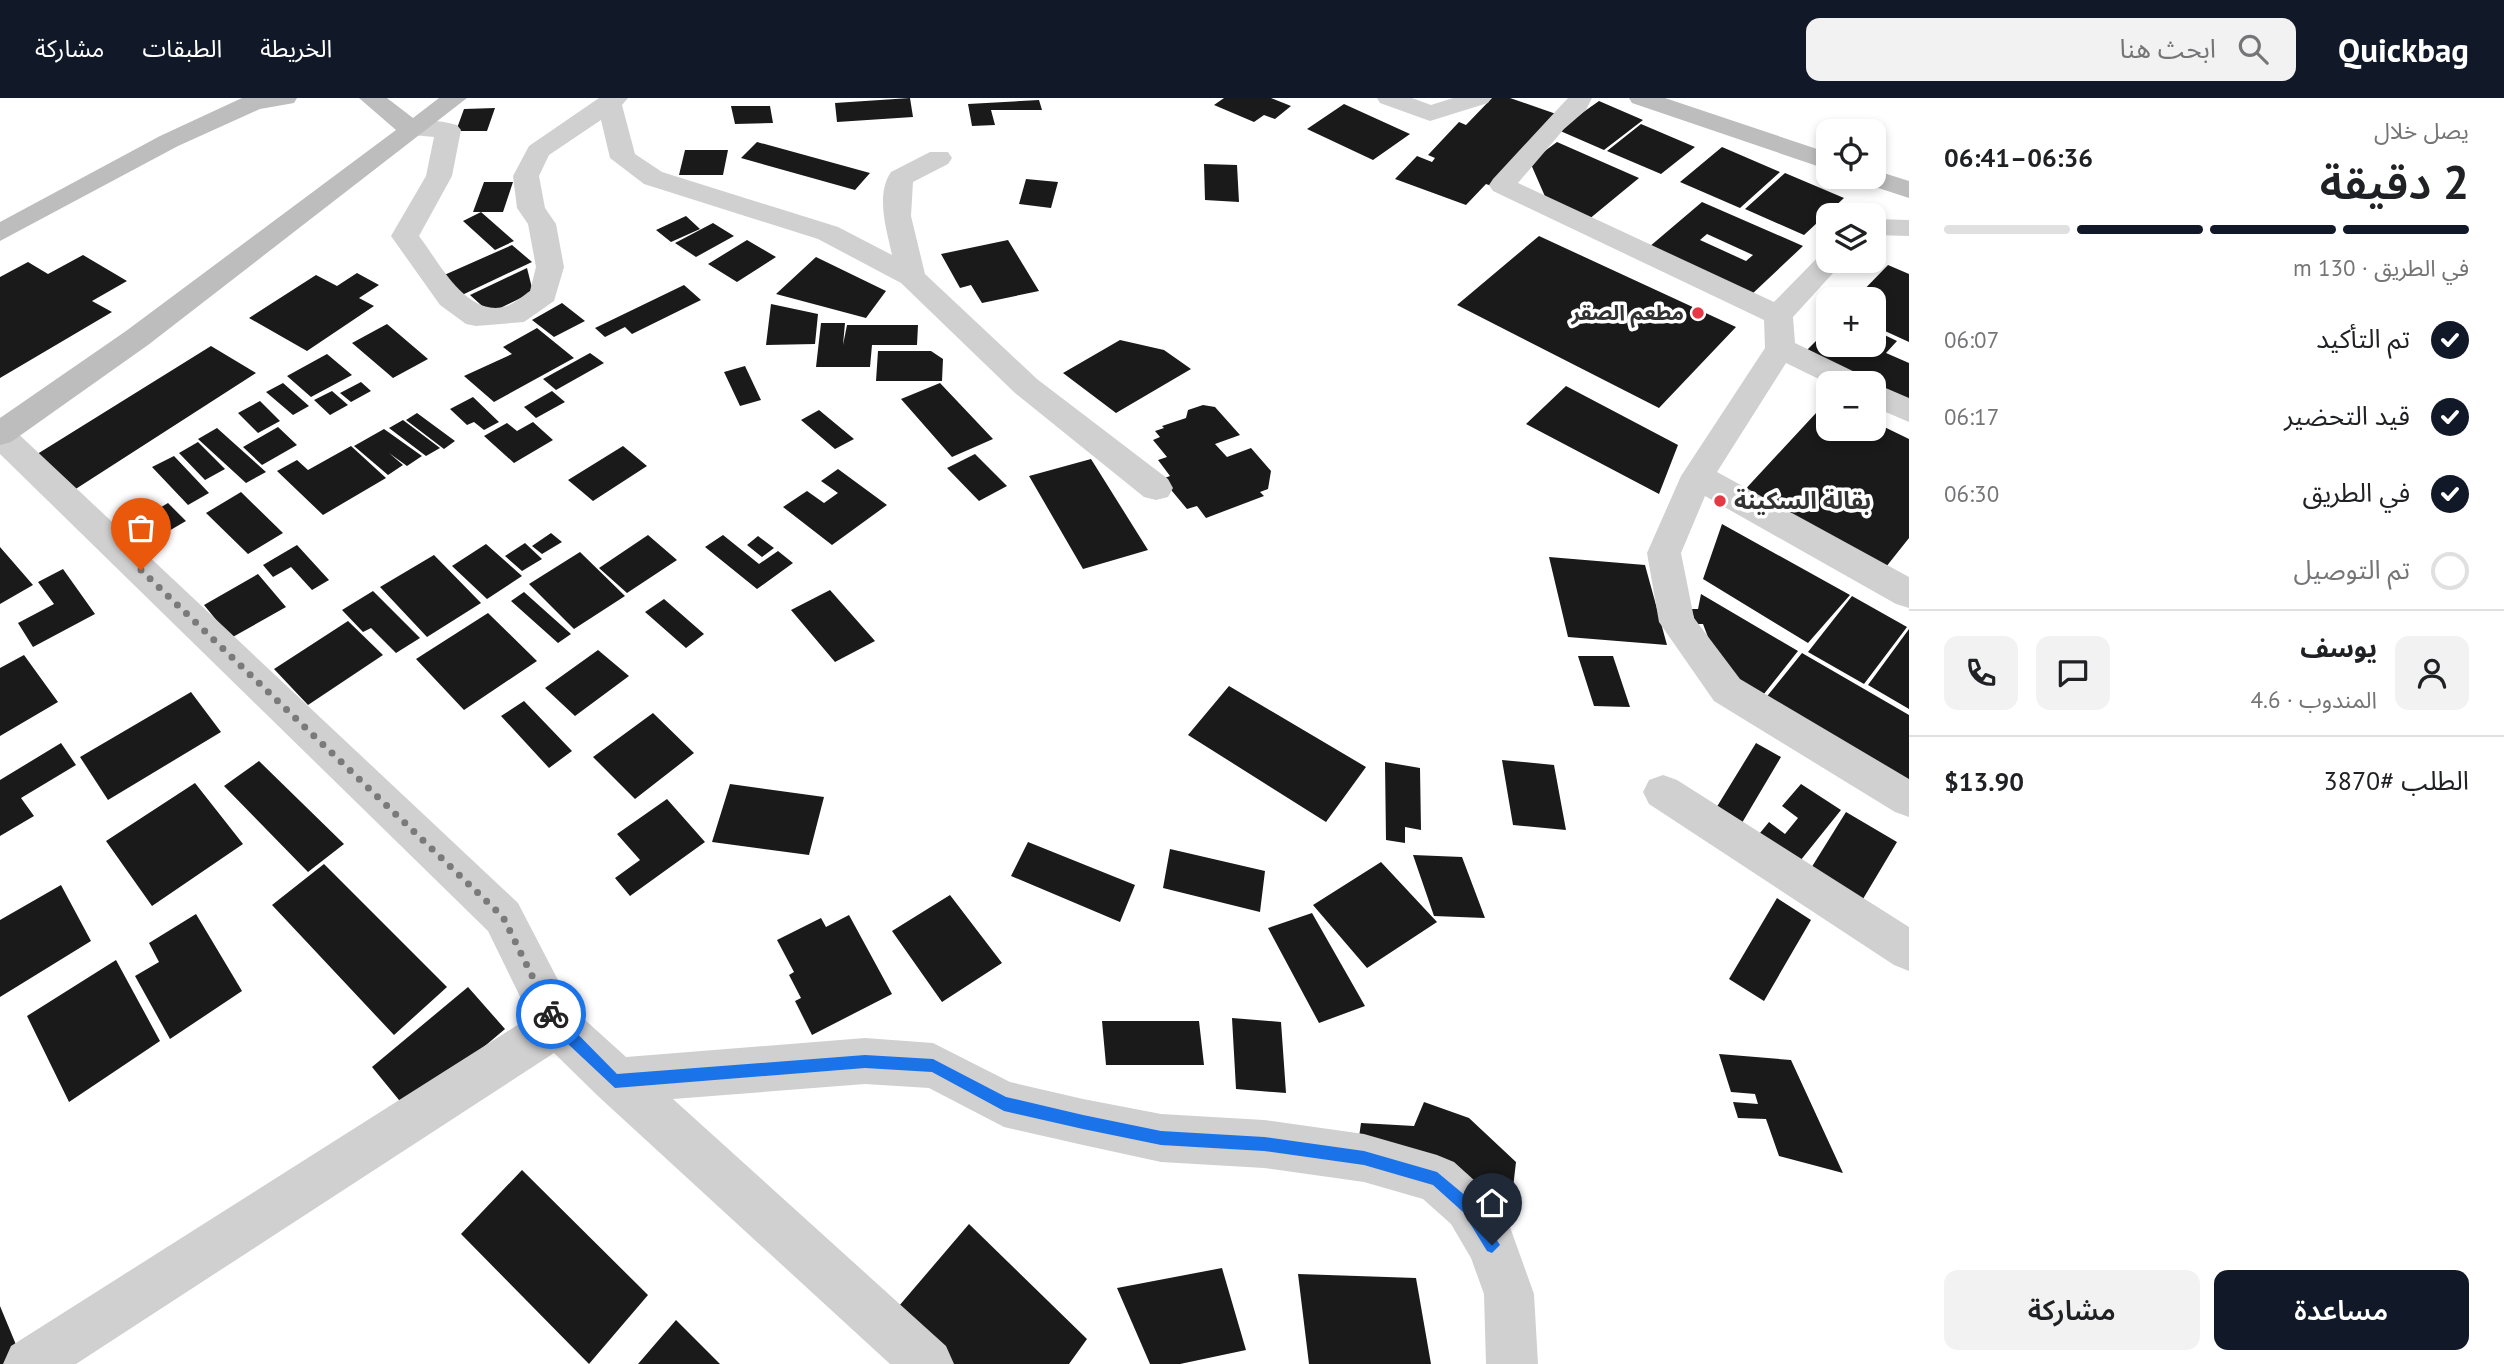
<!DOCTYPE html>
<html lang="ar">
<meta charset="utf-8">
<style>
body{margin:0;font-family:"PT Sans","Noto Sans Arabic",sans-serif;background:#f2f2f2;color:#202124;direction:rtl;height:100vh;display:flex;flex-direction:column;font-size:26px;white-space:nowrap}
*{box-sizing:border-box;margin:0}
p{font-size:23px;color:#757577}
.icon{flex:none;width:38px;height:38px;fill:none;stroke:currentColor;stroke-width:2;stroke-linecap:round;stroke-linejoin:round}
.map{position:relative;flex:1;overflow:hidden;direction:ltr}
.drawer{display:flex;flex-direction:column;background:#fff;width:595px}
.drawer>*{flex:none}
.tools{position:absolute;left:1816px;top:21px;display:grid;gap:14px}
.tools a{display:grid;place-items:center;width:70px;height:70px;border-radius:14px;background:#fff;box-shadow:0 4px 10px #0003;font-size:35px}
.pin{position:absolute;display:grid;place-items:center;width:60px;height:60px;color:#fff;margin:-72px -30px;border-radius:50% 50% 50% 0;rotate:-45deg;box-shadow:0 0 7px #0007}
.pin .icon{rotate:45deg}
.courier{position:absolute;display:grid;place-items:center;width:70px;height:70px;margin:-35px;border:5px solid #1a73e8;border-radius:50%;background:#fff;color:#222;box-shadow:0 2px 9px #0007}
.summary em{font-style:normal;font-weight:600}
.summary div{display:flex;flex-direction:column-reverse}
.summary{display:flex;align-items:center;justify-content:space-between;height:119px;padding:0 35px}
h1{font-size:46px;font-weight:600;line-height:52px}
.bar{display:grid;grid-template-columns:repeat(4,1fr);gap:10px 7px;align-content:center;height:84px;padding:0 35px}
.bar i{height:9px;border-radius:5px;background:#e0e0e0}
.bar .selected{background:#111827}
.bar p{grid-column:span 4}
.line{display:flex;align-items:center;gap:18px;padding:0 35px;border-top:2px solid #e0e0e0}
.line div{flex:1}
.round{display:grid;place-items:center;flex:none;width:74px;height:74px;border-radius:14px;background:#f2f2f2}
ol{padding:0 35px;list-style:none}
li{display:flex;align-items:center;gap:21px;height:77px}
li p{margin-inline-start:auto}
li .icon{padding:7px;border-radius:50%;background:#111827;color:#fff;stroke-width:4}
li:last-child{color:#757577}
li i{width:38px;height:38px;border:4px solid #e0e0e0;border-radius:50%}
.action{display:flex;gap:14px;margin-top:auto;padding:14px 35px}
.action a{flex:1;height:80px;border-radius:14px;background:#111827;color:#fff;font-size:28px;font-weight:600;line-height:80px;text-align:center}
.action a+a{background:#f2f2f2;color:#202124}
header{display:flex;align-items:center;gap:42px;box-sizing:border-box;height:98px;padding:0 35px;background:#111827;color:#fff}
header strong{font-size:33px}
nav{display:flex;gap:38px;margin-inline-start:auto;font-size:24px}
.search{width:490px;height:63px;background:#f2f2f2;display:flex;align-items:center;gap:18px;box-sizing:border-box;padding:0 24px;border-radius:14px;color:#757577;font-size:26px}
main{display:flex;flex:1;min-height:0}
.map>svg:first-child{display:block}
.building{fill:#1a1a1a;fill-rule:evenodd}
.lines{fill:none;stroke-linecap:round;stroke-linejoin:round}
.minor{fill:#d0d0d0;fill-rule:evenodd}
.secondary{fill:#bdbdbd;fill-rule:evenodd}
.route{fill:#1a73e8}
.done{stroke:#7a7a7a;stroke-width:7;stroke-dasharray:0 12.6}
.poi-dot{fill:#e63946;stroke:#fff;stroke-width:2.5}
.labels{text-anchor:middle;stroke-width:7;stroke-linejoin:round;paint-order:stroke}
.far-poi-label{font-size:21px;font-weight:bold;fill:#333;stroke:#fff;text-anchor:end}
.poi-label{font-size:24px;font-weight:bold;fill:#333;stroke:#fff;text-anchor:start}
</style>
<header>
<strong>Quickbag</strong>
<div class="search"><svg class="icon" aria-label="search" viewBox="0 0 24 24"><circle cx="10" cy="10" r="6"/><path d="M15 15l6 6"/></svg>ابحث هنا</div>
<nav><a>الخريطة</a><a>الطبقات</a><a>مشاركة</a></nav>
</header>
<main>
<section class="drawer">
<div class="summary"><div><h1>2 دقيقة</h1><p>يصل خلال</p></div><em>06:36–06:41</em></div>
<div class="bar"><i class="selected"></i><i class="selected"></i><i class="selected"></i><i></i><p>في الطريق · 130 m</p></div>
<ol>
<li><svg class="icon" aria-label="check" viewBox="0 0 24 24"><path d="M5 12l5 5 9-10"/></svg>تم التأكيد<p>06:07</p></li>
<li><svg class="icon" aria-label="check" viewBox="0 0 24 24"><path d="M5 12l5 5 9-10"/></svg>قيد التحضير<p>06:17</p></li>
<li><svg class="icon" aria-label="check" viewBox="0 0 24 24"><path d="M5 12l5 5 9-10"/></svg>في الطريق<p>06:30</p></li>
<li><i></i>تم التوصيل</li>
</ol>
<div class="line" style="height:126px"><a class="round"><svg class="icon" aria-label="person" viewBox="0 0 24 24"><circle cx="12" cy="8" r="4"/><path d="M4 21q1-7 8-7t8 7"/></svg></a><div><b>يوسف</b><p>المندوب · 4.6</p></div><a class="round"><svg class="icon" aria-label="chat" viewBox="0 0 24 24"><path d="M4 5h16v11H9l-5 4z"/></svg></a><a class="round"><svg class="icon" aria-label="phone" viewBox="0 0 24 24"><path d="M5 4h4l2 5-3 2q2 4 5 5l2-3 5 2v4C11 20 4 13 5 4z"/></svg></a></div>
<div class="line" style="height:91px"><div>الطلب #3870</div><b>$13.90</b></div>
<div class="action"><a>مساعدة</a><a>مشاركة</a></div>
</section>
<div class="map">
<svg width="1909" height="1266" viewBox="0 0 1909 1266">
<rect width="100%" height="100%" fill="#fff"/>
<!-- building -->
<path class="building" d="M910,0L913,19L837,24L835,5Z
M1224,0H1271L1291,8L1275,21L1264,17L1254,24L1214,7Z
M1492,0H1510L1559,17L1497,90L1486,86L1466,107L1395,81L1417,58L1432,64L1435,60L1428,57L1459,24L1466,27Z
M1039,2L1042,12H991L995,27L972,28L968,6Z
M1599,3L1643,22L1604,52L1558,32Z
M1344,6L1410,36L1373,62L1307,31Z
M731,8H770L773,25L735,26Z
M495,10L487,33H456L464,11Z
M1641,26L1695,49L1661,76L1607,53Z
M757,44L870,75L855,92L741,60Z
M1557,44L1639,80L1588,122L1547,103L1530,64Z
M1722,49L1780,74L1740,110L1680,84Z
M685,52H728L723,77H679Z
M1204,66L1237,67L1239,104L1205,102Z
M1785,75L1844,100L1804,137L1745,111Z
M1026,81L1058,84L1051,110L1019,106Z
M484,84H513L503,114H473Z
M1702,104L1803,148L1751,197L1649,149ZM1707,136L1753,157L1746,163L1700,142Z
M481,114L514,143L495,152L463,123Z
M686,118L700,131L671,144L656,132Z
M713,125L734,138L696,159L675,145Z
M1539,138L1736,229L1659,310L1457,207Z
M747,142L776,159L737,184L708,166Z
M1008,142L1039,193L982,205L971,187L960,190L941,156Z
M512,147L532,164L462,197L442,178Z
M83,157L127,183L92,203L112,214L0,280V179L28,164L48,176Z
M816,159L886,193L866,220L776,196Z
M1888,167L1909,176V244L1874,228V201H1855Z
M527,170L533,194L490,215L470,197Z
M357,175L379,187L359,200L374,208L307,253L249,220L316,177L337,188Z
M684,187L701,202L632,236L625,229L605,239L595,230Z
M562,205L585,223L554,239L532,222Z
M771,206L818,216L815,246L766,247Z
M821,225H845L843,247L847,227H918L917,247H872L870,269H816Z
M387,226L428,261L393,280L352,245Z
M537,230L574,260L494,304L464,278L512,256L503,249Z
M1829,230V247H1874V232L1897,243L1886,255L1909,265V304L1805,254Z
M1120,242L1164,252L1191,271L1116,315L1063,275Z
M211,248L256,275L71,394L26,363Z
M878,253H931L943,261L942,283H876Z
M590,255L604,265L556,292L543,281Z
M327,256L352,277L311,299L287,278Z
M745,268L761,302L740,308L724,274Z
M361,284L371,293L351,304L340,295Z
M283,285L309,308L293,317L266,294Z
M940,285L993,341L952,359L901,301Z
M1566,288L1678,347L1659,396L1526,326Z
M332,293L348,307L330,317L314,302Z
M552,293L565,304L536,320L524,309Z
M473,299L499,324L484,332L474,324L467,327L450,311Z
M1829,301V331H1874V324L1909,341V440L1882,474L1740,397Z
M260,303L280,323L258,335L238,315Z
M1203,307L1215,309L1240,337L1215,346L1227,359L1251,350L1271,373L1268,391L1260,394L1264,398L1206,420L1197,408L1187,411L1162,381L1170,378L1158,362L1167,359L1153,342L1160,339L1155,333L1164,330L1162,328L1186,320L1188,312Z
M819,312L854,341L835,351L801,322Z
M417,315L455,343L444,351L406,322Z
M403,322L440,350L426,358L389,330Z
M533,324L553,342L514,365L484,338L507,325L517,333Z
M278,329L297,347L262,367L243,349Z
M217,330L266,374L246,385L198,341Z
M384,331L422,358L407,368L389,355L403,367L388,377L354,348Z
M198,344L225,371L205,382L179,355Z
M351,348L386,380L323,417L277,373L297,362L308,372Z
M623,348L647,368L593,403L568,382Z
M975,356L1007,388L979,403L947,370Z
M174,358L209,395L188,407L152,369Z
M1091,361L1148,452L1083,471L1029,378Z
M838,371L887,407L832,447L783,409L807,393L824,405L838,395L821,383Z
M241,394L283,435L248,456L206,415Z
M168,405L186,423L136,452L118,435Z
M1722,426L1850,497L1808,545L1703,481Z
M551,435L562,444L542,456L532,448Z
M648,437L677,462L627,495L599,470Z
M723,437L759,466L778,453L793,465L757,491L705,449Z
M758,438L774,450L762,459L747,447Z
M525,445L542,461L522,473L505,458Z
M486,446L522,478L487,501L452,468Z
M297,447L329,482L312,492L291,469L273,479L263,467Z
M0,449L33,487L0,506Z
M580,454L625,498L574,531L529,486Z
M434,457L481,505L427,539L380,489Z
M1549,459L1645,467L1667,547L1568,539Z
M63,471L95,516L33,549L18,525L54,506L38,484Z
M258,476L286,509L231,540L204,507Z
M830,492L875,543L835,564L791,512Z
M373,493L420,540L396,555L371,530L363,534L342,512Z
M524,494L571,536L558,545L511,503Z
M1701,496L1798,553L1756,606L1711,547L1703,526H1696L1691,511H1698Z
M1852,498L1907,529L1864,586L1808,554Z
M664,501L704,536L686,550L645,514Z
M488,515L537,563L464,612L416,561Z
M348,523L383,557L308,607L274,571Z
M1909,531V611L1868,587Z
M598,552L629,578L575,618L545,590Z
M1802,555L1909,617V699L1760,607Z
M24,557L58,604L0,638V570Z
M1578,558H1613L1630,609L1594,608Z
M1229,588L1366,669L1326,724L1188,637Z
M191,594L221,634L108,702L80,659Z
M524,603L572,653L549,670L501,618Z
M653,615L694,655L635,701L593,659Z
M61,645L76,667L21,700L34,718L0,738V682Z
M1756,645L1781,659L1736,735L1710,720Z
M1502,662L1554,667L1566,732L1513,727Z
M259,663L344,746L308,774L224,688Z
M1385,664L1420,670L1421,732L1405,729V745L1386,742Z
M195,685L243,746L152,808L106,743Z
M730,686L824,699L809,757L712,744Z
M1801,686L1841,712L1792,773L1751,746L1769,724L1785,736L1798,720L1782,708Z
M667,701L705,744L630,798L615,780L640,762L617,736Z
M1846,714L1897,744L1854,816L1803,783Z
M1028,744L1135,787L1120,824L1011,778Z
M1170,751L1265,773L1260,814L1163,790Z
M1413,757L1462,759L1485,820L1434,818Z
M1381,764L1437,824L1367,870L1313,807Z
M324,766L447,889L394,937L272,807Z
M61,787L91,843L0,899V822Z
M950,797L1002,865L942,904L892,833Z
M1777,800L1811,822L1764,903L1729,881Z
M1312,815L1365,908L1319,925L1268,830Z
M196,816L242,893L170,941L135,878L159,864L149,845Z
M849,817L892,896L812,937L795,903L801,900L789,877L794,874L777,842L821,820L826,829Z
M116,862L160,943L69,1004L27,918Z
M468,889L505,931L408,1013L372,969Z
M1232,920L1281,924L1286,995L1236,991Z
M1102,923H1199L1204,967H1106Z
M1719,956L1791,962L1843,1075L1779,1058L1766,1021L1738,1020L1733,1004L1758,1006L1755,996L1731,994Z
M1424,1004L1469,1020L1516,1064L1511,1107L1357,1053L1361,1025L1414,1028Z
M522,1072L648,1197L589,1266L461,1136Z
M969,1126L1087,1241L1069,1266H929L887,1222Z
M1222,1170L1246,1252L1180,1266H1150L1117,1190Z
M1298,1176L1416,1180L1431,1266H1309Z
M0,1208L24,1266H0Z
M676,1222L720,1266H638Z"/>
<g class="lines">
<!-- minor -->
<path class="minor" d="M599,0H628L622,7L635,56L662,74L838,129L892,157C887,133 875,97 891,74L930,54H948L952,60L948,66L913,84L911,118L925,176L1037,281L1168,381L1173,390L1168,399L1156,402L1144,399L1015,295L901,185L818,141L644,86L610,60L601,22L549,57L539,78L545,110L556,126L564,169L554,203L524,224L476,228L466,226L440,207L391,138L426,78L434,39L402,36L398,31L402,26C419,21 440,22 457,27L461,32L452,78L419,138C439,164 467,221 507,208C515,205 524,197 530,193L536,169L528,126L517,110L513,78L529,48Z
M1377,0H1412L1431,7L1453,0H1491L1488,5L1430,23L1380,5Z
M1568,0H1592L1586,12L1564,31L1518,85L1774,204L1820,157L1829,155V163H1844L1793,219L1795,245L1863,278L1867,285L1829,286L1786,265L1717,374L1909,479V510L1896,506L1705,398L1681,455L1694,520L1740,581L1909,681V719L1895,714L1714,603L1659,524L1647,455L1681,378L1765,250L1764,222L1493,93L1489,87L1493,81Z
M1874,121L1909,122V138L1874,137Z
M1874,285L1909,300V324L1874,309Z
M0,326L11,329L518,805L573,911L626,959L865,940L933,945L1010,984L1083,1001L1161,1016L1264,1022L1364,1036L1437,1057L1454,1064L1485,1092L1510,1129L1534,1196L1538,1266H1486L1484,1196L1471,1160L1451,1126L1423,1101L1364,1084L1264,1070L1161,1064L1083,1047L1004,1029L929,990L865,986L673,1001L946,1248L954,1266H890L599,999L554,955L76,1266H3L11,1248L530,919L488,833L0,356Z
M1663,677L1677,682L1909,829V873L1894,867L1649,706L1643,694L1649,682Z"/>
<!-- secondary -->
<path class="secondary" d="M242,0H297L294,5L260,11L178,48L0,143V124L160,38Z
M359,0H387L413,20L439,0H467L148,247L11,344L0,347V320L126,233L396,32Z
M1629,0H1665L1829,55V72L1632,5Z
M1874,72L1909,83V100L1863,85L1859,79H1874Z"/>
</g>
<!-- route -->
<path class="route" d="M551,909L617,976L865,957L933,961L1006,999L1083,1017L1161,1033L1264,1039L1364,1053L1437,1074L1473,1104L1500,1147L1492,1155L1487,1153L1463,1114L1433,1087L1364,1067L1264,1053L1161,1047L1083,1031L1004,1013L932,974L865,970L615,990L552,931L544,916Z"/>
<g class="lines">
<!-- done -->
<path class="done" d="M141,472L503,819L551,916"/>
</g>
<!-- markers -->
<g class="poi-dot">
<circle cx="1698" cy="215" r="7"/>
<circle cx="1720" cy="403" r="7"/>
</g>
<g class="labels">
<!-- far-poi labels -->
<g class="far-poi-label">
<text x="1684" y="222">مطعم الصقر</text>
</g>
<!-- poi labels -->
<g class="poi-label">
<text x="1734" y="411">بقالة السكينة</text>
</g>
</g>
</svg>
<div class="tools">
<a><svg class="icon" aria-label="locate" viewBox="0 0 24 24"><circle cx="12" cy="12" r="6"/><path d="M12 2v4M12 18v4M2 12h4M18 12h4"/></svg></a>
<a><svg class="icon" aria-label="layers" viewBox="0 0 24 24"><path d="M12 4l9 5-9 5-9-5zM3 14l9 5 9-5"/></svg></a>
<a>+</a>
<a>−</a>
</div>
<div class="pin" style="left:141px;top:472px;background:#ea580c"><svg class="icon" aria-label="bag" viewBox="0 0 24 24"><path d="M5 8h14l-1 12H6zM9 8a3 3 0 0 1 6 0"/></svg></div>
<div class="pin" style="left:1492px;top:1147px;background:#1f2937"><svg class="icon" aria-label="home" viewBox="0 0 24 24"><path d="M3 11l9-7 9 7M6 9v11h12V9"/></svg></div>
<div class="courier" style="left:551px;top:916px"><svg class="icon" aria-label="bike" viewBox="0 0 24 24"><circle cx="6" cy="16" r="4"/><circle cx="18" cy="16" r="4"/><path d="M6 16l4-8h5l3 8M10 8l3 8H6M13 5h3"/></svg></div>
</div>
</main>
